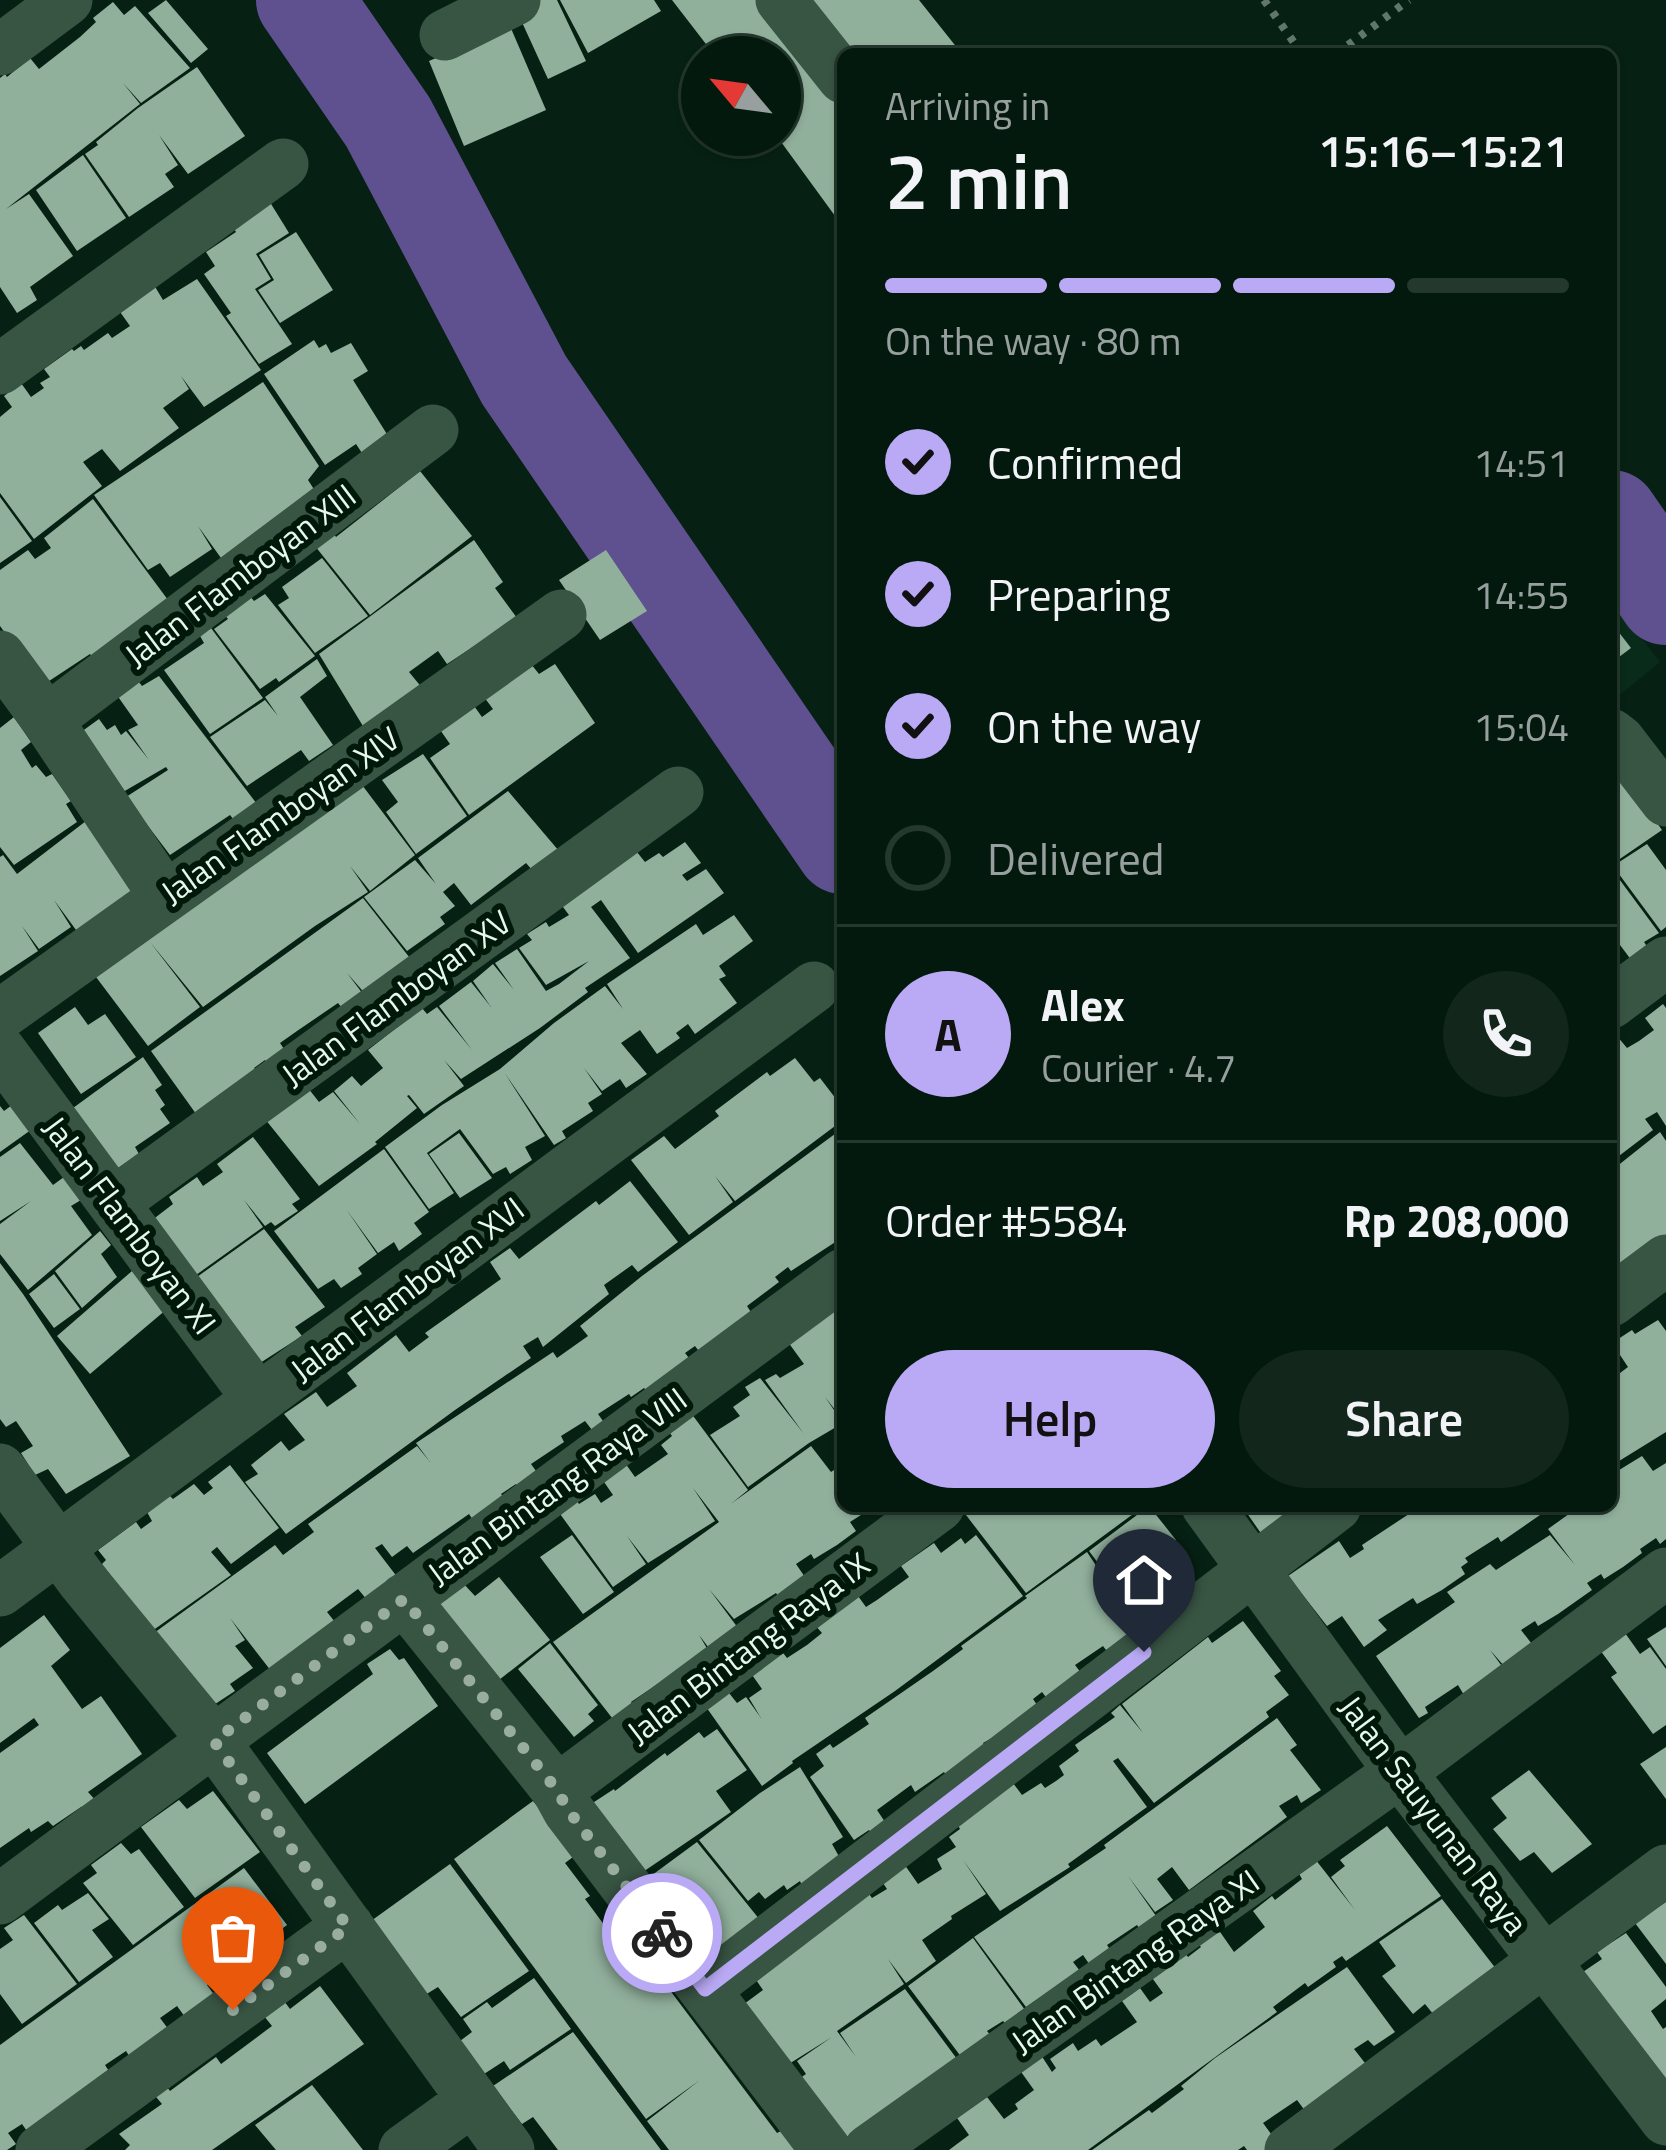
<!DOCTYPE html>
<meta charset="utf-8">
<style>
body{margin:0;font-family:"Titillium Web",sans-serif;background:#12261c;color:#f1f3f6;height:100vh;display:flex;flex-direction:column;font-size:45px;white-space:nowrap}
*{box-sizing:border-box;margin:0}
p{font-size:39px;color:#97a09e}
.icon{flex:none;width:66px;height:66px;fill:none;stroke:currentColor;stroke-width:2;stroke-linecap:round;stroke-linejoin:round}
.map{position:relative;flex:1;overflow:hidden}
.drawer{position:absolute;left:837px;top:48px;width:780px;height:1464px;display:flex;flex-direction:column;background:#04190e;border-radius:18px;box-shadow:0 3px 9px #0004,0 0 0 3px #25382e}
.drawer>*{flex:none}
.needle{width:78px;rotate:299deg}
.buttons{position:absolute;left:681px;top:36px;display:grid;gap:24px}
.buttons a{display:grid;place-items:center;width:120px;height:120px;border-radius:50%;background:#04190e;box-shadow:0 3px 9px #0004,0 0 0 3px #25382e;font-size:60px}
.pin{position:absolute;display:grid;place-items:center;width:102px;height:102px;color:#fff;margin:-123px -51px;border-radius:50% 50% 50% 0;rotate:-45deg;box-shadow:0 0 12px #0007}
.pin .icon{rotate:45deg}
.courier{position:absolute;display:grid;place-items:center;width:120px;height:120px;margin:-60px;border:9px solid #baaaf6;border-radius:50%;background:#fff;color:#222;box-shadow:0 3px 15px #0007}
.headline em{font-style:normal;font-weight:600}
.headline div{display:flex;flex-direction:column-reverse}
.headline{display:flex;align-items:center;justify-content:space-between;height:204px;padding:0 48px}
h1{font-size:78px;font-weight:600;line-height:90px}
.bar{display:grid;grid-template-columns:repeat(4,1fr);gap:18px 12px;align-content:center;height:144px;padding:0 48px}
.bar i{height:15px;border-radius:9px;background:#25382e}
.bar .active{background:#baaaf6}
.bar p{grid-column:span 4}
.line{display:flex;align-items:center;gap:30px;padding:0 48px;border-top:3px solid #25382e}
.line div{flex:1}
.round{display:grid;place-items:center;flex:none;width:126px;height:126px;border-radius:63px;background:#12261c}
ol{padding:0 48px;list-style:none}
li{display:flex;align-items:center;gap:36px;height:132px}
li p{margin-inline-start:auto}
li .icon{padding:12px;border-radius:50%;background:#baaaf6;color:#111;stroke-width:4}
li:last-child{color:#97a09e}
li i{width:66px;height:66px;border:6px solid #25382e;border-radius:50%}
.primary-button{display:flex;gap:24px;margin-top:auto;padding:24px 48px}
.primary-button a{flex:1;height:138px;border-radius:72px;background:#baaaf6;color:#111;font-size:48px;font-weight:600;line-height:138px;text-align:center}
.primary-button a+a{background:#12261c;color:#f1f3f6}
.map>svg:first-child{display:block}
.built{fill:#092b19}
.lines{fill:none;stroke-linecap:round;stroke-linejoin:round}
.river{stroke:#5f518f;stroke-width:96}
.building{fill:#91b09c}
.path{stroke:#61776a;stroke-width:8;stroke-dasharray:6 9;stroke-linecap:butt}
.street{stroke:#385443;stroke-width:51}
.done{stroke:#98aca0;stroke-width:12;stroke-dasharray:0 21.6}
.route{stroke:#baaaf6;stroke-width:15}
.labels{text-anchor:middle;stroke-width:12;stroke-linejoin:round;paint-order:stroke}
.street-label{font-size:33px;fill:#e7f7ec;stroke:#00180a}
</style>
<div class="map">
<svg width="1666" height="2150" viewBox="0 0 1666 2150">
<rect width="100%" height="100%" fill="#062113"/>
<!-- built -->
<path class="built" d="M1611,599L1660,662L1611,702Z"/>
<g class="lines">
<!-- river -->
<path class="river" d="M304,0L388,122L524,380L843,846
M1611,518L1666,597"/>
</g>
<!-- building -->
<path class="building" d="M166,0L208,49L191,63L148,13Z
M529,0H557L586,61L548,79L515,7Z
M560,0H654L661,11L588,53Z
M672,0H767L843,95V216L838,220L776,135H780V57H716Z
M802,0H919L962,54H845Z
M113,2L124,15L135,6L190,68L141,103L123,83L140,104L6,209L29,194L73,256L30,287L37,300L17,313L0,287V78L5,74L7,77L30,58L39,69L80,37L96,22L93,18Z
M510,26L546,110L464,146L429,61Z
M197,67L245,136L188,174L159,135L178,165L165,174L174,187L129,217L85,154L98,145L96,142L138,108Z
M83,155L126,218L77,251L36,190Z
M268,199L289,233L256,254L271,279L255,289L292,344L259,364L226,316L231,313L204,274L215,266L206,252L236,232L231,224Z
M296,232L333,290L280,323L258,290L274,280L259,255Z
M197,279L261,370L204,407L181,376L189,389L163,408L179,428L120,471L102,449L83,462L102,486L34,539L0,493V417L12,407L4,396L21,383L31,397L44,388L40,383L50,377L44,369L72,349L74,351L81,346L84,350L108,333L112,338L130,326L118,309L154,285L163,300Z
M314,340L319,348L326,344L331,353L351,343L368,371L353,380L390,439L364,456L356,444L325,465L264,374Z
M263,382L319,466L308,480L317,494L221,558L198,526L212,549L170,577L160,563L148,570L94,495Z
M420,471L472,536L370,615L311,541L330,528L336,537Z
M0,497L32,541L0,563Z
M93,499L171,604L95,660L90,654L43,685L0,626V570L28,550L35,559L51,548L44,538Z
M474,540L503,582L495,588L517,618L447,664L438,651L409,672L423,689L366,731L319,654Z
M606,550L647,611L600,640L559,580Z
M322,558L368,616L315,653L278,605L289,598L282,587Z
M265,594L315,656L279,682L276,678L260,689L214,629L228,619L224,614L249,595L254,601Z
M1611,622L1631,648L1611,663Z
M211,628L263,698L210,734L164,670L204,643L200,636Z
M317,659L327,676L300,697L333,745L309,761L301,750L247,786L210,737L265,700L278,716L265,697Z
M531,664L539,674L555,664L595,723L469,815L430,758L450,744L436,724L469,699L482,717L493,709L484,697Z
M159,676L257,804L234,820L230,815L170,855L126,797L168,770L166,767L123,792L81,732L99,719L107,730L115,725L121,735L126,731L149,760L128,730L138,725L114,691L135,677L142,686Z
M14,717L31,742L21,750L32,768L36,765L46,777L52,774L71,801L66,804L77,822L14,865L0,847V728Z
M423,754L467,816L416,854L386,812L398,802L382,780Z
M1616,765L1662,830L1611,865V769Z
M359,781L415,855L370,891L350,866L368,892L315,926L203,1007L150,942L200,1007L148,1046L96,977Z
M508,791L559,851L533,871L526,863L471,905L454,883L443,892L455,906L440,917L445,924L407,951L364,897L415,860L436,884L418,858Z
M86,821L139,888L79,934L54,900L71,927L39,949L22,926L38,951L0,976V857L3,855L17,874Z
M685,842L701,863L682,875L687,881L706,869L724,893L638,953L601,900L591,907L630,958L585,988L588,992L540,1028L461,1079L444,1060L464,1086L424,1114L409,1095L407,1096L417,1108L375,1142L377,1144L319,1186L265,1119L308,1088L319,1102L333,1092L360,1124L334,1091L352,1076L361,1086L383,1068L368,1050L422,1008L427,1014L437,1007L472,1050L439,1006L471,982L491,1007L473,981L493,964L514,990L495,963L517,949L546,991L559,984L589,961L546,985L519,948L532,940L527,934L546,922L549,927L569,915L560,903L632,846L645,862L659,853L663,857Z
M1647,844L1666,870V927L1661,931L1613,866Z
M1611,868L1659,933L1644,942L1655,958L1638,969L1617,941L1611,945Z
M363,898L413,962L368,997L347,973L366,998L346,1013L338,1003L297,1031L280,1043L288,1055L270,1068L265,1060L254,1068L260,1076L199,1118L151,1051Z
M734,915L753,941L719,966L726,976L719,979L737,1003L695,1034L688,1024L676,1033L680,1038L657,1054L640,1030L621,1043L647,1074L626,1088L620,1079L602,1091L584,1068L602,1094L588,1103L593,1111L562,1131L566,1138L554,1145L504,1072L545,1136L525,1147L532,1160L510,1174L506,1167L493,1174L460,1129L427,1153L454,1193L429,1209L385,1147L442,1105L500,1069L554,1023L605,986L623,1009L607,984L696,924L703,935Z
M1663,1004L1666,1008V1126L1657,1112L1645,1119L1653,1130L1611,1162V1040L1617,1036L1627,1048L1639,1041L1654,1030L1645,1018Z
M75,1007L88,1025L105,1014L136,1057L81,1094L38,1033Z
M143,1057L162,1085L155,1090L165,1105L160,1109L170,1123L135,1147L139,1154L115,1170L73,1108Z
M795,1058L814,1082L820,1078L843,1108V1120L735,1201L715,1176L733,1202L689,1235L631,1160L664,1136L675,1149L719,1116L715,1111L767,1072L770,1076Z
M16,1102L35,1127L0,1152V1106L4,1111Z
M843,1128V1237L791,1271L788,1267L775,1277L779,1282L747,1306L758,1323L698,1350L695,1346L685,1353L696,1367L647,1391L644,1388L631,1397L629,1394L598,1414L608,1428L596,1435L585,1421L561,1436L564,1442L531,1464L541,1478L522,1492L516,1484L501,1494L507,1501L475,1523L469,1514L413,1553L407,1546L392,1557L382,1544L375,1548L398,1578L368,1601L358,1589L327,1612L335,1622L275,1676L230,1618L245,1640L235,1646L253,1668L230,1684L235,1691L209,1708L154,1633L275,1545L283,1555L314,1532L308,1524L417,1446L430,1462L416,1443L553,1352L557,1358L588,1336L580,1326L642,1276Z
M1660,1132L1666,1141V1248L1611,1274V1171Z
M459,1133L492,1178L460,1198L429,1154Z
M253,1137L300,1199L292,1204L298,1211L275,1226L271,1222L265,1226L244,1200L263,1227L189,1280L147,1224L173,1204L169,1197L197,1177L203,1186L223,1172L217,1164Z
M20,1143L53,1185L64,1177L81,1200L71,1206L92,1235L28,1290L0,1254V1224L31,1201L0,1221V1157Z
M384,1149L429,1212L414,1223L422,1234L399,1251L394,1242L378,1253L346,1209L377,1254L358,1268L362,1274L341,1288L334,1279L318,1289L274,1231Z
M630,1181L678,1242L638,1272L632,1265L604,1285L609,1294L543,1347L538,1337L523,1346L531,1358L455,1410L286,1534L245,1482L258,1474L251,1465L281,1441L289,1451L305,1440L284,1414L316,1392L327,1407L357,1386L347,1373L396,1335L409,1352L429,1337L425,1333L501,1279L490,1262L510,1248L519,1259L596,1201L599,1205Z
M264,1229L325,1307L295,1327L302,1336L260,1363L190,1282Z
M100,1231L111,1245L101,1254L117,1277L82,1308L55,1271Z
M0,1263L23,1294L130,1456L66,1494L48,1469L35,1475L21,1453L33,1446L16,1421L6,1427L0,1419Z
M132,1271L167,1309L90,1374L57,1336Z
M54,1274L80,1309L54,1328L29,1294Z
M841,1307L843,1310V1420L825,1397L843,1423L809,1443L748,1487L710,1435L740,1416L733,1407L750,1395L745,1387L760,1378L804,1434L765,1380L776,1374L780,1378L804,1364L788,1342Z
M1658,1320L1666,1331V1432L1611,1466V1369L1616,1376L1628,1367L1612,1343L1632,1330L1635,1334Z
M688,1409L748,1490L732,1503L811,1446L831,1472L843,1464V1506H875L850,1522L856,1531L837,1545L814,1559L811,1554L796,1564L809,1583L782,1602L776,1593L734,1619L709,1589L741,1632L712,1652L699,1635L708,1650L631,1702L635,1709L616,1723L553,1642L719,1522L693,1488L715,1521L648,1563L627,1536L646,1564L613,1587L555,1507L573,1495L579,1504L595,1494L601,1503L613,1495L602,1479L625,1463L635,1477L668,1454L661,1445L672,1436L665,1426Z
M1642,1456L1653,1471L1666,1463V1539L1660,1544L1656,1538L1640,1549L1642,1553L1623,1567L1604,1579L1601,1574L1587,1583L1592,1590L1558,1614L1538,1626L1535,1621L1521,1630L1535,1648L1505,1667L1490,1650L1504,1669L1467,1700L1458,1685L1425,1707L1428,1713L1419,1718L1376,1656L1455,1602L1447,1592L1490,1564L1496,1570L1550,1535L1575,1565L1548,1529L1580,1506H1611V1484L1614,1482L1611,1475Z
M230,1465L279,1528L231,1564L217,1547L211,1552L231,1575L152,1631L102,1564L106,1560L98,1550L136,1522L141,1529L152,1521L147,1512L170,1496L173,1499L194,1484L204,1495L213,1488L208,1482Z
M979,1506H983L987,1511L993,1506H1144L1026,1593L966,1515Z
M1149,1506L1176,1540L1149,1563L1174,1594L1158,1607L1167,1618L1150,1632L1089,1551Z
M1242,1506H1277L1289,1527L1267,1542Z
M1421,1506H1553L1501,1542L1498,1537L1465,1558L1468,1562L1461,1567L1465,1574L1442,1590L1417,1604L1413,1598L1378,1620L1387,1630L1364,1647L1342,1616L1327,1626L1288,1576L1339,1541L1350,1558L1364,1549L1362,1545Z
M572,1535L614,1592L583,1614L540,1557Z
M976,1535L1023,1596L895,1691L792,1761L793,1763L762,1786L704,1704L725,1688L737,1703L746,1697L761,1718L749,1698L762,1689L750,1672L780,1649L787,1658L807,1645L822,1633L814,1624L858,1596L866,1607L877,1600L909,1577L901,1566L934,1543L941,1553L961,1538L965,1544Z
M1087,1552L1139,1630L1106,1650L1103,1646L1075,1665L1081,1673L1049,1701L1042,1692L1033,1699L1041,1711L983,1743L990,1753L950,1781L944,1772L915,1792L911,1785L877,1810L887,1825L874,1836L869,1830L854,1840L810,1777L824,1766L816,1754L830,1744L833,1748L869,1724L865,1718L933,1671L963,1649L961,1646L1027,1598L1025,1596Z
M499,1577L550,1640L499,1680L436,1602L461,1581L475,1596Z
M44,1615L70,1650L51,1666L82,1709L101,1696L142,1754L88,1792L98,1803L81,1807L53,1826L48,1821L31,1832L29,1828L0,1848V1753L39,1725L34,1718L0,1743V1648Z
M1243,1621L1281,1671L1274,1676L1289,1695L1266,1712L1269,1717L1154,1803L1118,1758L1113,1761L1147,1807L1068,1864L1070,1867L1000,1911L963,1860L986,1894L951,1916L952,1919L922,1940L936,1961L906,1983L888,1959L904,1984L837,2031L856,2057L840,2033L905,1989L960,2063L843,2145L796,2081L806,2074L797,2061L832,2037L784,2067L740,2007L763,1990L750,1971L866,1890L872,1898L887,1889L879,1877L902,1861L918,1884L942,1869L937,1859L956,1847L949,1837L960,1829L955,1820L1013,1783L1022,1795L1041,1783L1045,1788L1056,1781L1064,1775L1059,1766L1079,1751L1075,1745L1115,1717L1111,1713L1120,1705L1143,1733L1122,1704L1208,1637L1212,1643Z
M1666,1627V1666L1647,1639Z
M1625,1633L1640,1654L1650,1647L1666,1669V1725L1653,1734L1611,1677L1617,1673L1600,1650Z
M550,1643L598,1705L588,1714L594,1721L574,1737L518,1669Z
M390,1649L399,1660L404,1658L438,1706L305,1804L267,1753L373,1674L367,1664Z
M1277,1718L1297,1745L1290,1750L1321,1790L1301,1803L1297,1795L1279,1806L1287,1817L1189,1890L1172,1867L1157,1879L1173,1900L1155,1912L1128,1876L1161,1923L1144,1935L1137,1925L1107,1945L1114,1956L1094,1971L1083,1955L1073,1962L1080,1971L1026,2007L974,1937L1106,1848L1104,1845Z
M717,1729L747,1770L716,1791L731,1812L637,1876L588,1806L614,1789L615,1791L665,1753L667,1756L699,1732L704,1738Z
M1666,1747V1799L1640,1764Z
M800,1767L843,1837L832,1844L841,1860L803,1888L800,1881L787,1890L784,1885L765,1899L759,1892L748,1901L699,1840L760,1793Z
M1529,1770L1592,1844L1552,1873L1534,1852L1520,1861L1493,1829L1507,1818L1491,1798Z
M213,1791L260,1852L195,1898L141,1827L179,1800L187,1809Z
M533,1801L577,1854L565,1863L590,1896L585,1899L619,1945L625,1952L636,1945L777,2133L783,2130L797,2150H669L647,2121L700,2080L646,2119L454,1859Z
M1387,1826L1441,1896L1346,1961L1342,1956L1333,1962L1336,1967L1308,1987L1305,1983L1273,2007L1277,2012L1088,2150H949L969,2135L957,2118L987,2097L1004,2119L1018,2109L1015,2104L1034,2090L1019,2069L1041,2055L1052,2072L1056,2068L1050,2059L1073,2043L1078,2051L1096,2039L1101,2046L1137,2022L1122,2001L1140,1988L1150,2002L1163,1993L1150,1975L1184,1952L1188,1957L1201,1947L1197,1942L1218,1929L1234,1952L1265,1927L1253,1911L1272,1896L1275,1900L1302,1879L1298,1872L1315,1859L1355,1910L1331,1877L1345,1866L1340,1860Z
M697,1842L760,1920L720,1950L703,1931L692,1939L644,1881Z
M121,1843L131,1854L139,1849L184,1907L133,1945L83,1883L97,1873L91,1865Z
M450,1864L529,1971L461,2017L438,1987L425,1995L371,1921Z
M244,1868L287,1925L207,1985L218,2000L188,2021L177,2006L160,2018L172,2034L133,2062L126,2051L105,2065L112,2076L29,2134L22,2124L8,2133L16,2144L7,2150H0V2045Z
M88,1893L109,1919L92,1930L113,1957L79,1982L34,1923L58,1905L62,1910Z
M1442,1899L1500,1974L1438,2020L1425,2004L1413,2014L1382,1976L1396,1966L1379,1942Z
M1666,1902V1964L1635,1923Z
M24,1915L77,1984L22,2024L0,1994V1949L13,1940L4,1928Z
M1626,1933L1666,1987V1999L1651,2011L1663,2029L1666,2027V2092L1580,1974L1602,1959L1597,1952Z
M973,1938L1030,2017L1011,2030L1003,2021L987,2031L995,2041L965,2062L908,1986Z
M1347,1967L1395,2032L1374,2046L1368,2040L1354,2049L1372,2072L1312,2120L1297,2100L1263,2123L1277,2142L1265,2150H1247L1244,2146L1238,2150H1092L1149,2110L1152,2113L1184,2089L1181,2086L1215,2058Z
M534,1978L571,2029L510,2070L504,2061L484,2074L460,2041L472,2032L463,2019L487,2002L492,2008Z
M320,1986L364,2044L212,2150H125L130,2145L119,2134L162,2104L151,2091L164,2083L170,2091L216,2057L221,2064L272,2026L264,2016L284,2001L290,2009Z
M573,2032L661,2150H558L533,2117L522,2124L493,2086Z
M312,2085L335,2114L363,2150H276L255,2125Z"/>
<g class="lines">
<!-- path -->
<path class="path" d="M1264,0L1302,54
M1336,54L1409,0"/>
<!-- street -->
<path class="street" d="M781,0L843,78
M445,35L515,0
M0,50L67,0
M0,369L283,164
M0,656L47,720L165,897
M47,720L433,430
M1611,734L1620,741L1666,801
M1611,1003L1666,962
M0,1015L561,615
M0,1050L258,1399
M113,1203L678,792
M1611,1301L1666,1260
M0,1469L82,1580L214,1741L509,2150
M1207,1506L1400,1772L1666,2120
M0,1591L814,987
M404,1599L557,1790L568,1810L826,2150
M557,1790L939,1506
M0,1899L843,1274
M705,1989L1336,1506
M41,2150L348,1926
M404,2150L473,2100
M869,2150L1400,1772L1666,1573
M1290,2150L1666,1870"/>
</g>
<g class="lines">
<!-- done -->
<path class="done" d="M233,2010L348,1927L214,1741L404,1599L557,1790L568,1810L662,1933"/>
<!-- route -->
<path class="route" d="M662,1933L705,1989L1144,1652"/>
</g>
<g class="labels">
<!-- street labels -->
<g class="street-label">
<text transform="translate(240 575) rotate(-37)" y="12">Jalan Flamboyan XIII</text>
<text transform="translate(280 815) rotate(-35)" y="12">Jalan Flamboyan XIV</text>
<text transform="translate(396 998) rotate(-36)" y="12">Jalan Flamboyan XV</text>
<text transform="translate(130 1225) rotate(53)" y="12">Jalan Flamboyan XI</text>
<text transform="translate(407 1289) rotate(-37)" y="12">Jalan Flamboyan XVI</text>
<text transform="translate(557 1486) rotate(-36)" y="12">Jalan Bintang Raya VIII</text>
<text transform="translate(748 1648) rotate(-37)" y="12">Jalan Bintang Raya IX</text>
<text transform="translate(1434 1815) rotate(53)" y="12">Jalan Sauyunan Raya</text>
<text transform="translate(1135 1961) rotate(-35)" y="12">Jalan Bintang Raya XI</text>
</g>
</g>
</svg>
<div class="buttons">
<a><svg class="needle" viewBox="-14 -14 28 28"><path d="M0-13l5 13h-10z" fill="#e53935"/><path d="M0 13l5-13h-10z" fill="#97a09e"/></svg></a>
</div>
<div class="pin" style="left:233px;top:2010px;background:#ea580c"><svg class="icon" aria-label="bag" viewBox="0 0 24 24"><path d="M5 8h14l-1 12H6zM9 8a3 3 0 0 1 6 0"/></svg></div>
<div class="pin" style="left:1144px;top:1652px;background:#1f2937"><svg class="icon" aria-label="home" viewBox="0 0 24 24"><path d="M3 11l9-7 9 7M6 9v11h12V9"/></svg></div>
<div class="courier" style="left:662px;top:1933px"><svg class="icon" aria-label="bike" viewBox="0 0 24 24"><circle cx="6" cy="16" r="4"/><circle cx="18" cy="16" r="4"/><path d="M6 16l4-8h5l3 8M10 8l3 8H6M13 5h3"/></svg></div>
<section class="drawer">
<div class="headline"><div><h1>2 min</h1><p>Arriving in</p></div><em>15:16–15:21</em></div>
<div class="bar"><i class="active"></i><i class="active"></i><i class="active"></i><i></i><p>On the way · 80 m</p></div>
<ol>
<li><svg class="icon" aria-label="check" viewBox="0 0 24 24"><path d="M5 12l5 5 9-10"/></svg>Confirmed<p>14:51</p></li>
<li><svg class="icon" aria-label="check" viewBox="0 0 24 24"><path d="M5 12l5 5 9-10"/></svg>Preparing<p>14:55</p></li>
<li><svg class="icon" aria-label="check" viewBox="0 0 24 24"><path d="M5 12l5 5 9-10"/></svg>On the way<p>15:04</p></li>
<li><i></i>Delivered</li>
</ol>
<div class="line" style="height:216px"><b class="round" style="background:#baaaf6;color:#111">A</b><div><b>Alex</b><p>Courier · 4.7</p></div><a class="round"><svg class="icon" aria-label="phone" viewBox="0 0 24 24"><path d="M5 4h4l2 5-3 2q2 4 5 5l2-3 5 2v4C11 20 4 13 5 4z"/></svg></a></div>
<div class="line" style="height:156px"><div>Order #5584</div><b>Rp 208,000</b></div>
<div class="primary-button"><a>Help</a><a>Share</a></div>
</section>
</div>
